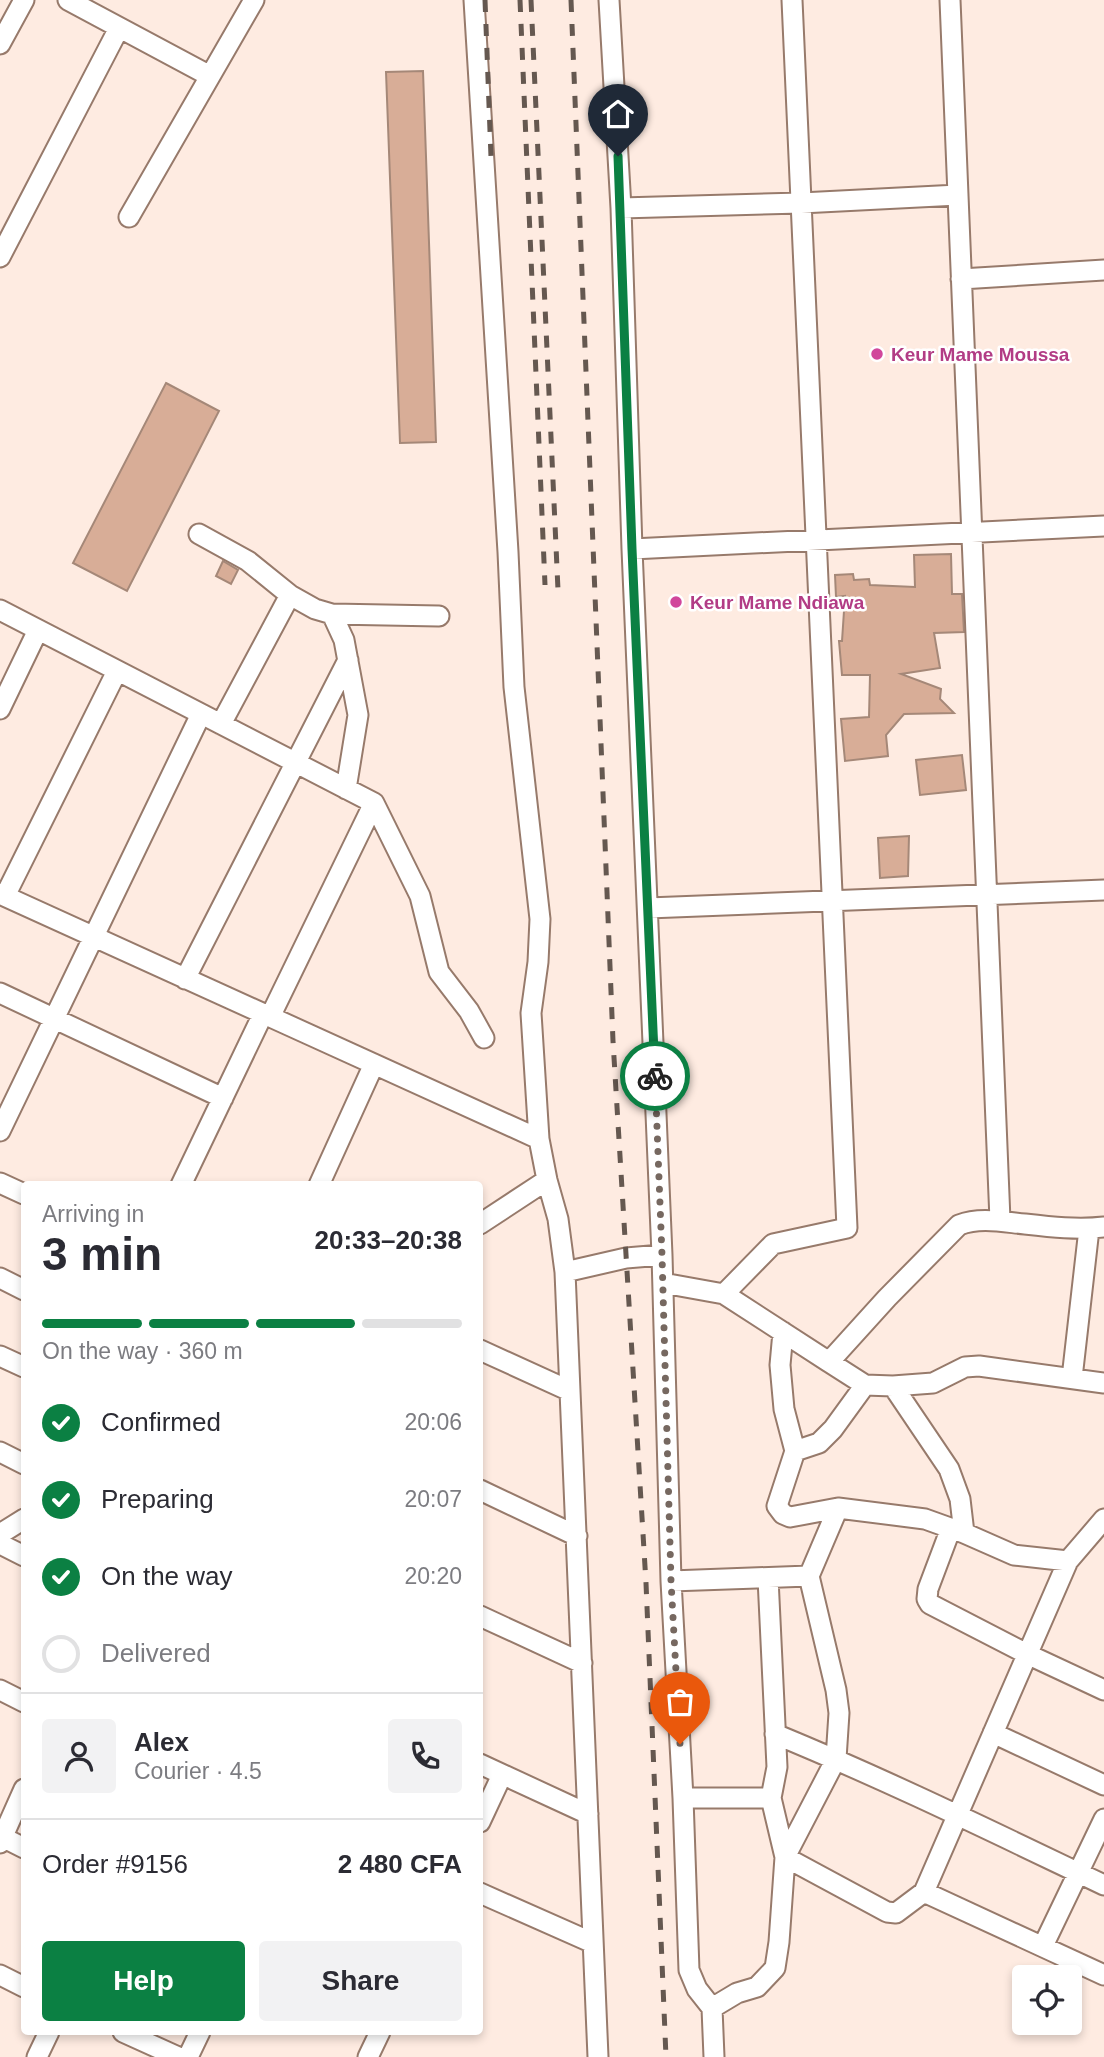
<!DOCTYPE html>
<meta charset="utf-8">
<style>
body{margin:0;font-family:Helvetica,sans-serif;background:#f2f2f3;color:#2b2b33;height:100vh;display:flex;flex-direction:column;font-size:26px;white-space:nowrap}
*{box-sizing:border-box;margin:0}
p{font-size:23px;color:#7c7c81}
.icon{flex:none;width:38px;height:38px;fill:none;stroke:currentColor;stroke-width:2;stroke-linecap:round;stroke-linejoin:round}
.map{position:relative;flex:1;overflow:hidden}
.panel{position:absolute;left:21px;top:1181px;width:462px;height:854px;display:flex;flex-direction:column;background:#fff;border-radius:7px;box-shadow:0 4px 10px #0003}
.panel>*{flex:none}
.tools{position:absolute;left:1012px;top:1965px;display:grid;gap:14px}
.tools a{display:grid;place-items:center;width:70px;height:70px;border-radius:7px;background:#fff;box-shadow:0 4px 10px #0003;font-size:35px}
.pin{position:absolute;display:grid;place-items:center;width:60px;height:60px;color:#fff;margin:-72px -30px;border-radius:50% 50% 50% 0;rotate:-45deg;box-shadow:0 0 7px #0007}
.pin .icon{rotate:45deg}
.courier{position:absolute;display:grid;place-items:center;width:70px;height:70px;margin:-35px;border:5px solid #0b8043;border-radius:50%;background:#fff;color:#222;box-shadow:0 2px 9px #0007}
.head em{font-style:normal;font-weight:800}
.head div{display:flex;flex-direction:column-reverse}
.head{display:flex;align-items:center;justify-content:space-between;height:119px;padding:0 21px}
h1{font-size:46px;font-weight:800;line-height:52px}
.bar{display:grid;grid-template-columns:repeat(4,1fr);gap:10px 7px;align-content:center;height:84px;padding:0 21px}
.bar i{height:9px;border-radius:5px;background:#e1e1e2}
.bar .active{background:#0b8043}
.bar p{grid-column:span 4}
.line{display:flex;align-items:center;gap:18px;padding:0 21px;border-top:2px solid #e1e1e2}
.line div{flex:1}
.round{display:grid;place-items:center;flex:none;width:74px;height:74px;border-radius:7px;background:#f2f2f3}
ol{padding:0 21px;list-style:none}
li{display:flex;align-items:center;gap:21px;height:77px}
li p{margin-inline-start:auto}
li .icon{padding:7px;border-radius:50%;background:#0b8043;color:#fff;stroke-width:4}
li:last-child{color:#7c7c81}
li i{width:38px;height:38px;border:4px solid #e1e1e2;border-radius:50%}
.action{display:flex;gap:14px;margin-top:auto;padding:14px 21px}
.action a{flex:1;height:80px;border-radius:7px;background:#0b8043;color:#fff;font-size:28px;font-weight:800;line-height:80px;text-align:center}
.action a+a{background:#f2f2f3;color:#2b2b33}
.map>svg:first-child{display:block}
.building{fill:#d8ad97;stroke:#a58878;stroke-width:2}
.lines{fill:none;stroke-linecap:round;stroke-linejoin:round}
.street-casing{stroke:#977a6b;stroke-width:23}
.street{stroke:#fff;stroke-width:19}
.rail{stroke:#655850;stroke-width:5;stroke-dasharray:12 12;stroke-linecap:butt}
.done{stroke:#766860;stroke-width:7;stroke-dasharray:0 12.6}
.route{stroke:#0b8043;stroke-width:9}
.hotel-dot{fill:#d1479c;stroke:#fff;stroke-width:2.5}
.labels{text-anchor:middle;stroke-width:5;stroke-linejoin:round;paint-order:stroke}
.hotel-label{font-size:19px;font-weight:bold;fill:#b23c85;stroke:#fff;text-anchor:start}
</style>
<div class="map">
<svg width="1104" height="2057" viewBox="0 0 1104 2057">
<rect width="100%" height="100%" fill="#feebe1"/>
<!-- building -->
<path class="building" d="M423,71L436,442L400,443L386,72Z
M166,383L219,411L127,591L73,563Z
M951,554L952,594H962L964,632L934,633L940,668L901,674L941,689L940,699L954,713L904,714L886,735L888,756L845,761L841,719L869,717L870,675H842L839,641H842L845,596L836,597L835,575L853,574L854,580L869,579L870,585L915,587L914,555Z
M223,561L238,570L231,584L216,576Z
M962,755L966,790L920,795L916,760Z
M909,836L908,876L880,878L878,838Z"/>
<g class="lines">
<!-- street casing -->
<g class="street-casing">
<path id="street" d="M68,0L210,76
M474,0L508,552L514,687L540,919L538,962L531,1013L539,1139L547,1180L558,1219L565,1272L598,2057
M609,0L621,208L632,549L662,1255L671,1581L683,1798L689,1970L697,1989L712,2008L714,2057
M950,0L1000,1220
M0,44L24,0
M621,208L801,203L958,195
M129,217L254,0
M0,257L119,28
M961,279L1104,270
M199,534L248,561L290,595L315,609L332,614L439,616
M632,549L1104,526
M0,610L374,803L420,896L439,972L469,1011L484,1038
M332,614L344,640L358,715L346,789
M0,709L38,630
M221,724L290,595
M0,894L539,1139
M5,896L117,671
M648,908L1104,890
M185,979L348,660
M0,993L223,1098
M270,1017L374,803
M0,1131L201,714
M0,1183L24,1194
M181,1185L263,1014
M319,1185L374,1064
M480,1224L547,1180
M1104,1227C1078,1230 1051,1227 1025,1224C1003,1222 980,1217 959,1225L887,1298L829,1362L865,1385L893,1386L933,1383L965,1367L979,1366L1104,1383
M565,1272L626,1258L662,1255
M0,1278L24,1290
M663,1283L724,1294L829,1362
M724,1294L773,1244L847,1228L792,0
M783,1332L780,1365L784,1409L795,1451
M480,1350L570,1391
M0,1356L24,1367
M1072,1378L1089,1229
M865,1385L833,1429L819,1443L795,1451L777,1506L783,1514L790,1517L838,1508L925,1519L964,1533L960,1499L949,1469L893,1386
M0,1452L24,1464
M480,1490L577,1536
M951,1528L928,1589L927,1599L930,1604L1027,1654L1104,1690
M964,1533L1014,1555L1068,1561
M0,1534L24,1519
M0,1544L24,1556
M671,1581L809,1576
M480,1616L582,1663
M0,1690L24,1702
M993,1733L1104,1785
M775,1734C887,1780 995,1833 1104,1885
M480,1764L588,1814
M683,1798H771L777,1767L768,1578
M771,1798L785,1857L887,1912L896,1913L924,1892L1068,1561L1104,1519
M480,1822L502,1775
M0,1836L24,1848
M0,1843L24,1789
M924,1892L1104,1975
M480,1893L593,1943
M1043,1946L1104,1819
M0,1975L24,1987
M712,2008L737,1993L757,1987L775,1968L779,1942L785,1857L836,1759L839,1713L836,1690L809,1576L838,1508
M123,2032L178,2057
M37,2057L49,2032
M188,2057L200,2032
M368,2057L380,2032"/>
</g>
<!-- street -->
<use href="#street" class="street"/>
<!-- rail -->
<path class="rail" d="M485,0L491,157
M520,0L545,585
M531,0L558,590
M571,0L613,1041L646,1583L666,2057"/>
</g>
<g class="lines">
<!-- done -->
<path class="done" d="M655,1076L662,1255L671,1581L680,1744"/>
<!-- route -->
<path class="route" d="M618,156L632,549L655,1076"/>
</g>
<!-- markers -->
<g class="hotel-dot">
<circle cx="877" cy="354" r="7"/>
<circle cx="676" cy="602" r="7"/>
</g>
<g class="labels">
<!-- hotel labels -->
<g class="hotel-label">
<text x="891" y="361">Keur Mame Moussa</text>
<text x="690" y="609">Keur Mame Ndiawa</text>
</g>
</g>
</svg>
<div class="tools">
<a><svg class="icon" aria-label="locate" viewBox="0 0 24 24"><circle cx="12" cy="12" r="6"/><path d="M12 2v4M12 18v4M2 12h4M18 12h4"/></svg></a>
</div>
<div class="pin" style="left:680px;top:1744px;background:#ea580c"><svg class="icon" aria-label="bag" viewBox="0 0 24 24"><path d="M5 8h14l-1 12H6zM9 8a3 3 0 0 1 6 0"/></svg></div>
<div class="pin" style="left:618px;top:156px;background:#1f2937"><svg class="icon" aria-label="home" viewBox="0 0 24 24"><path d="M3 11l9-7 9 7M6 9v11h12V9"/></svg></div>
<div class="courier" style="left:655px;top:1076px"><svg class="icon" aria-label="bike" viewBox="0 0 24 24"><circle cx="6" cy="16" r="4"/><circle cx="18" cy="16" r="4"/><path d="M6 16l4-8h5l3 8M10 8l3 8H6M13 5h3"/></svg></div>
<section class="panel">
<div class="head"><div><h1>3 min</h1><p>Arriving in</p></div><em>20:33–20:38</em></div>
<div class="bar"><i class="active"></i><i class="active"></i><i class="active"></i><i></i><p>On the way · 360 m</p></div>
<ol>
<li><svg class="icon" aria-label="check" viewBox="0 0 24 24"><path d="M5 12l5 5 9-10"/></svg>Confirmed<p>20:06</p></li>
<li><svg class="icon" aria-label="check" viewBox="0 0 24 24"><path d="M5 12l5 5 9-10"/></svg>Preparing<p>20:07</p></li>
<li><svg class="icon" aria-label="check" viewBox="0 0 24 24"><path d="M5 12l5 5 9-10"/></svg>On the way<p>20:20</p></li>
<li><i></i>Delivered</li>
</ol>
<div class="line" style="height:126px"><a class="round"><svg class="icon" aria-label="person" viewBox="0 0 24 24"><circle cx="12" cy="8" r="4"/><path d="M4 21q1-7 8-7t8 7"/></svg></a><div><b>Alex</b><p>Courier · 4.5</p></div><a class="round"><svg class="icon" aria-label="phone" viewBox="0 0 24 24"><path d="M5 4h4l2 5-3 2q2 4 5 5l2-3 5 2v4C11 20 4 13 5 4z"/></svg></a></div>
<div class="line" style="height:91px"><div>Order #9156</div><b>2 480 CFA</b></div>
<div class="action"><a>Help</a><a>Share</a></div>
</section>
</div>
